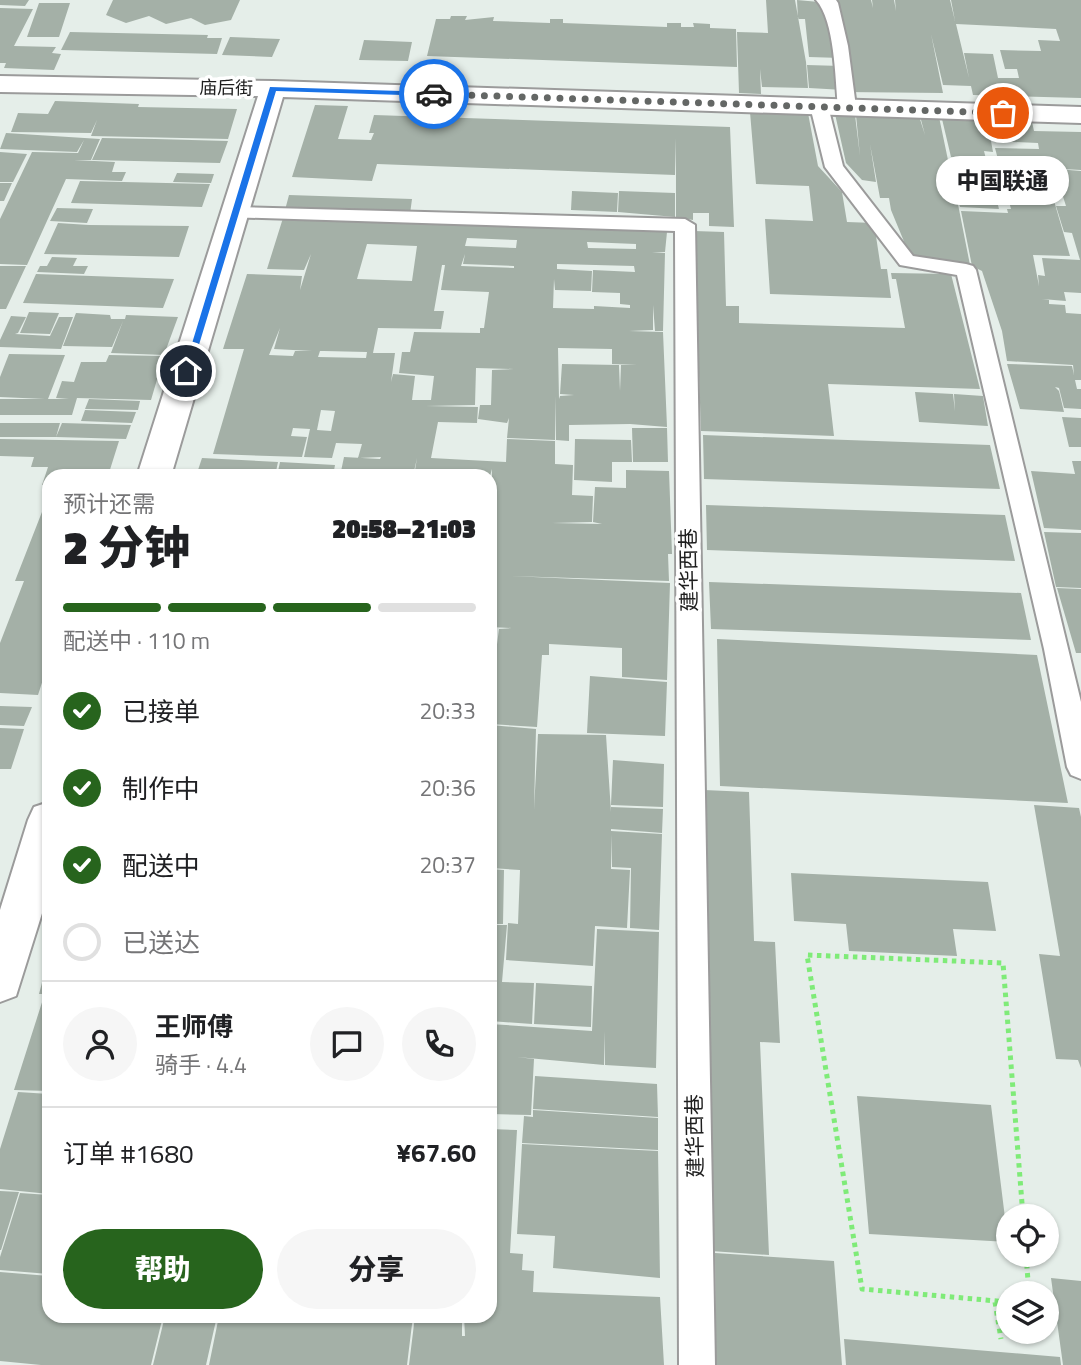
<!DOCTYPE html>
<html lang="zh">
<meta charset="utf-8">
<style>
body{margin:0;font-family:"Titillium Web","Noto Sans SC",sans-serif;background:#f6f6f6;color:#202124;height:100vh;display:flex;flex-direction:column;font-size:26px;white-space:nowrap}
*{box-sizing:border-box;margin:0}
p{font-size:23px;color:#757577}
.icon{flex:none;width:38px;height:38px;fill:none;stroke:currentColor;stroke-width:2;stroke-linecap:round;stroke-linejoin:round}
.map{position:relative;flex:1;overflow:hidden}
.panel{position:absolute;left:42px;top:469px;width:455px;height:854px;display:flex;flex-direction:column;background:#fff;border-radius:21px;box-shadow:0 2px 5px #0004}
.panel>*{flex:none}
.tools{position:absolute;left:996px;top:1204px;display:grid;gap:14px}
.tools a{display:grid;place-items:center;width:63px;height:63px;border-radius:50%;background:#fff;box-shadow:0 2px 5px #0004;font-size:35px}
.pin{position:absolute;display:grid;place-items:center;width:60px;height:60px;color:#fff;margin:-30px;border:4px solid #fff;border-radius:50%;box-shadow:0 2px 7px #0007}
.courier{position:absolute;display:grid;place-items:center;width:70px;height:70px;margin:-35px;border:5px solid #1a73e8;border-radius:50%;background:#fff;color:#222;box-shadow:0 2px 9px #0007}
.bubble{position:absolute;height:49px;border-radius:24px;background:#fff;box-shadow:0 2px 5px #0004;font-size:23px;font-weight:800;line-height:49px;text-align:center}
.headline em{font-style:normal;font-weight:800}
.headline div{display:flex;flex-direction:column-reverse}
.headline{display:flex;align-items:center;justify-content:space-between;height:119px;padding:0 21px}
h1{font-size:46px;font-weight:800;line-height:52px}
.bar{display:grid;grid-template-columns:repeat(4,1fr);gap:10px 7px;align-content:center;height:84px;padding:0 21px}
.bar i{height:9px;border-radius:5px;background:#e0e0e0}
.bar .current{background:#27641d}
.bar p{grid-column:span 4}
.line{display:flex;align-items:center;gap:18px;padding:0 21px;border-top:2px solid #e0e0e0}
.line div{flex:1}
.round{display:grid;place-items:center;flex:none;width:74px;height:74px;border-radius:37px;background:#f6f6f6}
ol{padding:0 21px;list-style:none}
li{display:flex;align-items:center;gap:21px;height:77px}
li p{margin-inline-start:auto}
li .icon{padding:7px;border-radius:50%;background:#27641d;color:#fff;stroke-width:4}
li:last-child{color:#757577}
li i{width:38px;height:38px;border:4px solid #e0e0e0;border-radius:50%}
.button{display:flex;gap:14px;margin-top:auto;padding:14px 21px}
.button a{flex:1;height:80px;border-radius:42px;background:#27641d;color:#fff;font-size:28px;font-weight:800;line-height:80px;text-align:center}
.button a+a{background:#f6f6f6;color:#202124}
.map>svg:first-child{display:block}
.building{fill:#a4b0a7;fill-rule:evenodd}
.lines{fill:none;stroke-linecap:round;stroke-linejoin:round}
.service-casing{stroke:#9b9b9b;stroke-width:4}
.minor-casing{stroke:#9b9b9b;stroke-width:4}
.path{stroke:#7feb78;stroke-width:5;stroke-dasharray:4.5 4.5;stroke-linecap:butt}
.service{fill:#fff;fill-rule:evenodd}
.minor{fill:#fff;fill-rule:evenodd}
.route{fill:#1a73e8}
.done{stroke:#646765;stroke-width:7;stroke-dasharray:0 12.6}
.labels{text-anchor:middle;stroke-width:7;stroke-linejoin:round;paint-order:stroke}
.far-street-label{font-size:18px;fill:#1e1e1e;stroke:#fff}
.street-label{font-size:21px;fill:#1e1e1e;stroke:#fff}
</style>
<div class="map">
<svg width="1081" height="1365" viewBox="0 0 1081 1365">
<rect width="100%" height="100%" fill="#e5eee9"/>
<!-- building -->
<path class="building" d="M0,0H29L25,6L0,5Z
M113,0H240L231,20L205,25L191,18L166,24L149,16L126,23L106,15Z
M766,0H795L806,62L808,88L762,87L760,69L761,94L739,93L737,32L768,33Z
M797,0L830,3L831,0H871L873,8L872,0H894L896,11L895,0H950L955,21L951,0H1081V98L973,95L971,86L943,85L931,34L943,93L845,92L841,58L809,57L805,19H798ZM956,24L1056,29L1060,41L1038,40L1041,51L1000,50L1005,69H1017L1019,78H998L993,54L964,53L969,78Z
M39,3H70L59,37H27Z
M0,8L33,9L14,46L56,47L52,53L61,54L54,70L4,68L6,63H0Z
M451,16H467L465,20L494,17L493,21L550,23V19H563V23L667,27V23H681V27H694L693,23L710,24V28L736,29L737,67L427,56L436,19H450Z
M70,32L208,35L207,38H222L217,54L61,50Z
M230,37L280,39L272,57L222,55Z
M364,40L412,42L408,61L359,60Z
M807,65L841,66L844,90L809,88Z
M55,101L139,104L138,107L237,109L228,139L91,136L97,120L91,133L11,132L18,113L48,114Z
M315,105L348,106L338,139L371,140L374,133H369L374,115L730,127L734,227L709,226V213H693V220L676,217V138L675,175L377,164L372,181L292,177Z
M750,112L808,113L818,166L842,192L847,222L874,223L881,269H887L891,298L770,294L765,219L813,221L809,186L756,184Z
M835,114L855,115L860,156L856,115L919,116L925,135L920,116L939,117L948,160L987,162L999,209L960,207L955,189L970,265L910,256L891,210L889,198H880L870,144L876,182L862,180L846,163Z
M942,119L1032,122L1034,131L1081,132V170L1045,168L1081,171V293L1064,292L1066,301L1042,299L1049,300V304L1065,305L1066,313L1081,314V380H1075L1077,389H1081V409L1064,408L1059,388L1055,387L1059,391L1064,412L1020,409L1007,364L1072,366L1074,375L1073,365L1007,361L1002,331L982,271L972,266L961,211L1008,213L1007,209H1011L995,148L1039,149L1038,143L991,141L993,152L984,151L986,159L951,157ZM1048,180L1058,181L1066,206H1056L1064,232L1072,233L1080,260L1042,258L1045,276L1038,275L1039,286L1033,255L1070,256Z
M6,133L100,139L91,160H74L115,162L112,172H126L122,181L66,179L27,265L0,264V219L32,152L78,153L84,140L77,152L0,149Z
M102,138L155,139L228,141L220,163L92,160Z
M0,152L27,154L13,182H0Z
M177,173L214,174L211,183L173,182Z
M80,181L210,184L202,207L71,203Z
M0,183H12L4,201H0Z
M572,191L618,193L617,212L571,210Z
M619,191L675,193V217L618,212Z
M289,195L412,199L410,214L285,210Z
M57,208L93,209L87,223L50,221Z
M283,218L667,232L665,252L652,253H665L663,331H655L653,305V330L629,331L663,332L667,427L630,424L569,425V441L556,440L555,396V440L507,438L509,418L507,423L478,419L480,405H491L492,370L514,369L476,368L475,405L426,406L478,407L477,423L438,422L431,458L506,462L507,439L555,441V464L573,465L572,495L593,496L592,522L552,523L602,524L593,522L595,487L626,488V470L669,471L672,554H668L669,581L510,576L670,583L667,680L622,677V648L549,644V655H542L537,727L490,724V652H496L499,629L512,628L490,627L492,469L490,476H414L417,458L413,476H340L344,457L380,459L381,457L358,458L362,444L336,443L332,458L304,457L310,429L293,428L291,436L307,437L302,457L213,454L244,349H223L247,274L302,276L300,290L311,254L304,270L267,269ZM467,238L517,240L516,248L465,246ZM587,242L636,244V249L588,248ZM367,244L417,246L412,281L357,279ZM465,254L463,264L514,266V268L461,266ZM557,264L634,266L635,272L593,270L592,292L620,293V304L630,305V308L594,306V309L553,308L554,279L555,290L591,291L592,271L557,269ZM442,265H445L441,290L489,292L484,328H480V333L414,332L410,352H402L399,373L434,376L431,400H412L415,376L393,374L391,382L395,353H373L378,328L441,329L444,311H434ZM280,328L274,349L312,351H295L293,356L269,355ZM558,348L612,349V364L637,365H621L620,391L619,365L562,364L560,394L574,395L560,396L559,399ZM320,351H324L367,352L366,358L318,357ZM321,410L335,411L331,431L317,430Z
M58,223L89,225L189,226L179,257L44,254Z
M694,231L724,232L726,306H739V323L905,328L896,279H892L891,273L951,274L980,389L828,384L834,436L701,431Z
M52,257L77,258L73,266H88L84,274L37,272L40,266H47Z
M0,266H26L6,309H0Z
M36,274L174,279L163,308L23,303Z
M29,312L59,313L50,334L20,333Z
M76,313L110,315L111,319H125L126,315L178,317L164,355L111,353L123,321L112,347L63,346Z
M11,316L26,317L18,333L15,334L50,336L59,317H73L61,349L0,347V340Z
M9,354L65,355L48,399H69L56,398L62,381L74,382L81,362H106L109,355L164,356L151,400L77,398L72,415H0V399H45L0,397V377Z
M915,392L953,394L955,411L954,394L983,396L988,426L919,422Z
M89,399L140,401L138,410L85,409Z
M85,410L136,412L132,423L81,421Z
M1062,417L1081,418V447H1069Z
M0,423H60L56,437H0Z
M62,423L131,425L126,439L56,437Z
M632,428H667L668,462H633Z
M703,435L990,445L1000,489L704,479Z
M0,439L119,441L108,476H49V485H42L48,467H31L34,457L0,456Z
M575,439L631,440L632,462H612V482L574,480Z
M202,458L278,462L275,476H196Z
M1072,461H1081V530L1044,528L1031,471L1075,474Z
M280,462L335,465L333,476H277Z
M49,494V661L38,695L0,693V643L24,581H15Z
M706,505L1005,515L1015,561L707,550Z
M1044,532L1081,533V588L1056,587Z
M709,582L1021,593L1031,640L711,629Z
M1057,588L1081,589V653H1076Z
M717,639L1037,655L1068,803L720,786Z
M590,676L667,682L665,736L587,733Z
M0,706L32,707L24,726L0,725Z
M490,725L536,729L534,810L538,734L606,735L611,812V807L663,809L662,833L611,829V831L662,834L659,930L630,928L631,868L612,867L611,834V869L630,870L627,928L595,926L593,966L506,960L508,923L518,924L520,870L490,868Z
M0,728L24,729L11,769H0Z
M613,760L664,764L663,807L611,805Z
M704,790L749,792L754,941L775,942L780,1043L760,1042L769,1255L711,1251Z
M1034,805L1079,808L1081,817V1068L1078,1060L1056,1059L1039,954L1060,956Z
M490,869L504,870L503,924H490Z
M791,873L988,882L996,931L953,929L957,956L849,951L846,924L794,921Z
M490,925H507L502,982L534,983L532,1024L490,1021Z
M597,929L659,932L656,1068L605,1065L604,1031V1065L517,1057L534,1059L531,1115L490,1114V1024L592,1031Z
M48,960L49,994H39Z
M536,983L592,986L591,1027L534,1024Z
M44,996H49V1091L14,1090Z
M535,1076L657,1084L658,1117L533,1109Z
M18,1092L49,1094V1168L44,1186L49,1176V1194L0,1189V1149Z
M857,1096L991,1105L1008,1242L869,1234Z
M533,1110L658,1118V1150L522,1143L524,1116L533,1117Z
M490,1129L517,1130L510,1253L523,1254L522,1270L534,1271L533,1292L660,1297L664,1365H409L415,1316H462V1336H465L464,1316H490Z
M522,1144L658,1151L660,1278L553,1268L555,1236L517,1234Z
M0,1191L19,1192L1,1250H0Z
M20,1193L49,1195V1274L0,1270V1257Z
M715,1253L834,1261L842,1365H716Z
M0,1272L49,1276V1316H163L151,1365H41L0,1361Z
M1051,1278L1081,1281V1365H1063Z
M165,1316H217L206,1365H153Z
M219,1316H413L407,1365H209Z
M844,1339L1060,1357L1061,1365H846Z"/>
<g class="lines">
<!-- service casing -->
<g class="service-casing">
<path id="service" d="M816,0H836L838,3L848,46L856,107L853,111H841L838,107C835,78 835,21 816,0Z
M819,101L828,106L843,166L913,256L966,264L973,266L976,270L1081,702V779L1071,775L1067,767L1044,649L957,275L900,265L825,167L810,106Z
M234,207L685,219L695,225L715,1365H679L675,231L227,217L224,213Z"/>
</g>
<!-- minor casing -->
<g class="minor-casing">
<path id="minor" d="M0,76L273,81L1081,107V123L283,97L171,476H137L258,96L0,92Z
M49,802V891L16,996L0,1002V910L28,820L34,807Z"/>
</g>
<!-- path -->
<path class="path" d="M1026,1255L1029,1293
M995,1302L1001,1339
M1008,1302L862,1289L807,955L1003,963L1023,1216"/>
<!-- service -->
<use href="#service" class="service"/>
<!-- minor -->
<use href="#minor" class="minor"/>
</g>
<!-- route -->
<path class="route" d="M270,87L434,92L438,94L434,96L276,91L191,371L183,373Z"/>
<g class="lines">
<!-- done -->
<path class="done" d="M434,94L1003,113"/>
</g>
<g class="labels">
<!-- far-street labels -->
<g class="far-street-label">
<text transform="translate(226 88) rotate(1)" y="6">庙后街</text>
</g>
<!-- street labels -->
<g class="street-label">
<text transform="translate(689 570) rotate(-91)" y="7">建华西巷</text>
<text transform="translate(695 1136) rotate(-91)" y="7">建华西巷</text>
</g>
</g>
</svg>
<div class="tools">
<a><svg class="icon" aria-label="locate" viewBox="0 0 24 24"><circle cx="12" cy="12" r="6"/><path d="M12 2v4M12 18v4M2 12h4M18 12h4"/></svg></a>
<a><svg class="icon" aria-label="layers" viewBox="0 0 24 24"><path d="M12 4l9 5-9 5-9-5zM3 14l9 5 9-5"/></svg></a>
</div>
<div class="pin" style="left:1003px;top:113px;background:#ea580c"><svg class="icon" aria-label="bag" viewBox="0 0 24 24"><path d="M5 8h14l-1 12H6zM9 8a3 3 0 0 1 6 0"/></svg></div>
<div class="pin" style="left:186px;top:371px;background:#1f2937"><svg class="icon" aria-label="home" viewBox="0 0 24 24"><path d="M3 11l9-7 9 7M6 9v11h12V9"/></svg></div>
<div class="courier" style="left:434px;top:94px"><svg class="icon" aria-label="car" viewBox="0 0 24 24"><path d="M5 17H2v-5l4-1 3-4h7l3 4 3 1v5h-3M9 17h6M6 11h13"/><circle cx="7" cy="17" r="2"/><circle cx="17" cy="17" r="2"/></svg></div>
<div class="bubble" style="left:936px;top:156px;width:133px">中国联通</div>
<section class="panel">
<div class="headline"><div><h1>2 分钟</h1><p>预计还需</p></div><em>20:58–21:03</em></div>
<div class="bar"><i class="current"></i><i class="current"></i><i class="current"></i><i></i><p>配送中 · 110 m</p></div>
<ol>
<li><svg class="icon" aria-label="check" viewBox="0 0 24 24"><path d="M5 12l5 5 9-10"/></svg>已接单<p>20:33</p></li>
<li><svg class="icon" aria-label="check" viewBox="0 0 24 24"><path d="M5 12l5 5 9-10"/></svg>制作中<p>20:36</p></li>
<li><svg class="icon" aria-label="check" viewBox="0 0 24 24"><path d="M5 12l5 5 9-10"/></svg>配送中<p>20:37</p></li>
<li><i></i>已送达</li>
</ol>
<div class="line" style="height:126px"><a class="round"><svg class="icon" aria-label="person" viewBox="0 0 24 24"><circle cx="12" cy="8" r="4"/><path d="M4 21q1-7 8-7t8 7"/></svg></a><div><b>王师傅</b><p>骑手 · 4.4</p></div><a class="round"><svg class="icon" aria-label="chat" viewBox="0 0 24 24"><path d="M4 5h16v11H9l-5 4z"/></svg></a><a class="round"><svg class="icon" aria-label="phone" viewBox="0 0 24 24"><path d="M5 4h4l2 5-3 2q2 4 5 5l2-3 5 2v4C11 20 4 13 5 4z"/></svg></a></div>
<div class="line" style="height:91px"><div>订单 #1680</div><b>¥67.60</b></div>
<div class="button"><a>帮助</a><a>分享</a></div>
</section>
</div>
